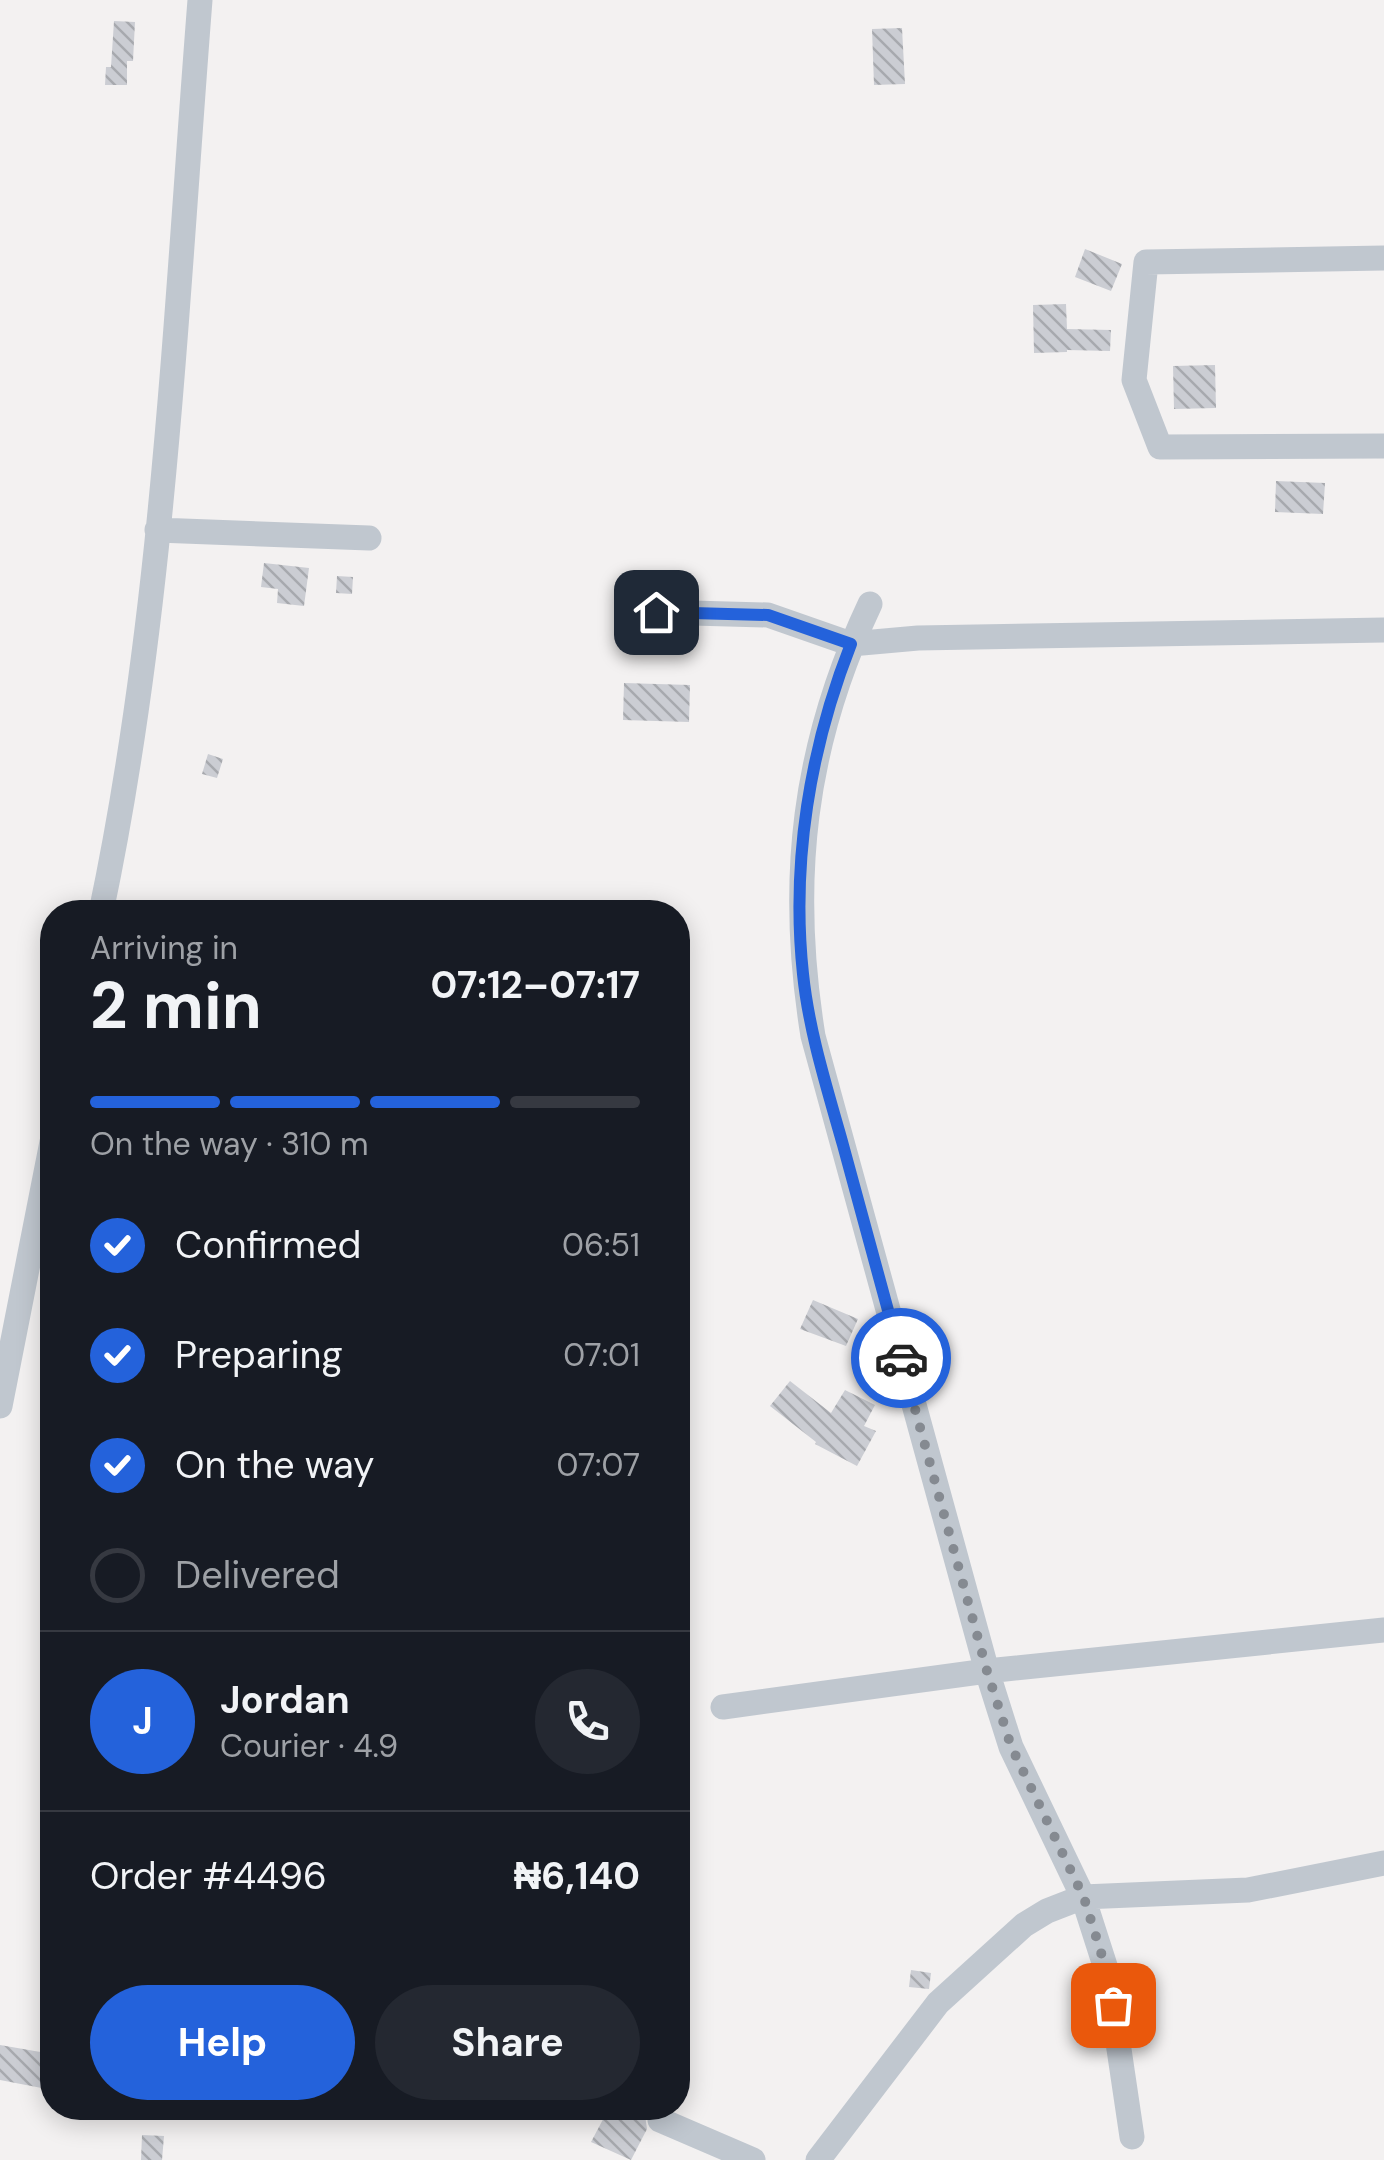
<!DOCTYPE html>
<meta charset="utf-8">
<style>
body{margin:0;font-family:"DM Sans",sans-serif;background:#242831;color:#f1f3f6;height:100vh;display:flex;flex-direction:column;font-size:38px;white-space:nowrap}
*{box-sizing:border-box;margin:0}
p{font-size:32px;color:#9ea1a6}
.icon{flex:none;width:55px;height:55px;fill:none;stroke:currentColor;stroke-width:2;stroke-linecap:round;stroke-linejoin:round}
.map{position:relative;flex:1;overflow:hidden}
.sheet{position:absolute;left:40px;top:900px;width:650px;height:1220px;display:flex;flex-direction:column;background:#171b24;border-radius:40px;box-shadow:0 5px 25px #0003}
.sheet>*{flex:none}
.pin{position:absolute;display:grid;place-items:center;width:85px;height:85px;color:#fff;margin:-42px;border-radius:20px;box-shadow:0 5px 15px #0006}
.courier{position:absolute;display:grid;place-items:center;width:100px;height:100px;margin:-50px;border:8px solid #2462db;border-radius:50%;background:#fff;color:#222;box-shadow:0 2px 12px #0007}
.headline em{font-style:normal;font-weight:700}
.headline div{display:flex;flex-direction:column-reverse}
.headline{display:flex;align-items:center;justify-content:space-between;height:170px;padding:0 50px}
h1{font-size:65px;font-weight:700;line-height:75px}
.bar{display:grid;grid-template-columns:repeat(4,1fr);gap:15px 10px;align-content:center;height:120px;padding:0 50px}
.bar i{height:12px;border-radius:8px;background:#363941}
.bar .selected{background:#2462db}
.bar p{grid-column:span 4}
.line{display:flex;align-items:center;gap:25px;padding:0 50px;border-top:2px solid #363941}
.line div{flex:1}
.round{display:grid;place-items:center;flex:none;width:105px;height:105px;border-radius:52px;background:#242831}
ol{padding:0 50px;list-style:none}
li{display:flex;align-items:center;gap:30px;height:110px}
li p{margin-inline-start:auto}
li .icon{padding:10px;border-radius:50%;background:#2462db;color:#fff;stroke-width:4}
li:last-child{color:#9ea1a6}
li i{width:55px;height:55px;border:5px solid #363941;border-radius:50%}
.button{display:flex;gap:20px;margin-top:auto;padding:20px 50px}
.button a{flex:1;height:115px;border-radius:60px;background:#2462db;color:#fff;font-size:40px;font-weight:700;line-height:115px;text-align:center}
.button a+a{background:#242831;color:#f1f3f6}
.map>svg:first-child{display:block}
.building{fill:url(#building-back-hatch)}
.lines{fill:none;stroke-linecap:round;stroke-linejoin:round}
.minor{stroke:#c0c7cf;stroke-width:25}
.done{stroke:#858a91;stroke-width:10;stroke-dasharray:0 18}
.route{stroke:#2462db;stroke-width:12}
</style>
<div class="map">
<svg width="1384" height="2160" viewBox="0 0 1384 2160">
<defs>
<pattern id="building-back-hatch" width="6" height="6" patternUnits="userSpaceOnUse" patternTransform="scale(2.5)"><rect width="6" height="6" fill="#cbcdd3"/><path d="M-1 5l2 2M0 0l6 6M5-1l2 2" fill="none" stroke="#a7a9ae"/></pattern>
</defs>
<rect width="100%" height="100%" fill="#f3f1f1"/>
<!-- building -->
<path class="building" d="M114,21L135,22L133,61H127V85H105L106,67H111Z
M902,28L905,84L874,85L872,29Z
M1085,249L1122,264L1111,291L1075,277Z
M1066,304L1067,329L1111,330L1110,351L1067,350V352L1034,353L1033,305Z
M1215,365L1216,408L1174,409L1173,366Z
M1276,481L1325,483L1323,514L1275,512Z
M264,563L309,568L304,606L277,603L278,589L261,587Z
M337,576L353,577L352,594L336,593Z
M624,683L690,685L689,722L623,720Z
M208,754L223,759L217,778L202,774Z
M813,1300L858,1319L846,1346L800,1329Z
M790,1381L831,1413L845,1390L875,1405L864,1426L876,1431L857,1466L815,1444L816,1442L770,1406Z
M911,1970L931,1973L929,1989L909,1987Z
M0,2045L52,2054V2090L0,2080Z
M609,2108H650L645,2115L647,2129L631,2160L591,2142Z
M142,2135L164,2136L162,2160H141Z"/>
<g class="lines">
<!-- minor -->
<path class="minor" d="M1384,258L1146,262L1134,380L1160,447L1384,446
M157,530L369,538
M870,604C803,746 788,881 813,1036L987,1671L1011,1747L1083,1897L1108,1975L1132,2137
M656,612L768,615L851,644L918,638L1384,630
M101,912C164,613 176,304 200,0
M0,1406L52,1142
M723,1707L987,1671L1384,1630
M660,2120L753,2160
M818,2160L938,2003L1024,1925L1047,1911L1083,1897L1248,1890L1384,1863"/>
</g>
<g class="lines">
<!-- done -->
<path class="done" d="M901,1358L987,1671L1011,1746L1084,1898L1108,1975L1113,2005"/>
<!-- route -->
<path class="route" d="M656,612L768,615L851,644C810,748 791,862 803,974C809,1032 827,1088 843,1145C862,1216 881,1287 901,1358"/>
</g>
</svg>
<div class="pin" style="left:1113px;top:2005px;background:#ea580c"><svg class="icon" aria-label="bag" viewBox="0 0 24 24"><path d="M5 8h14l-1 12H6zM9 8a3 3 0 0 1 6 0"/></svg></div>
<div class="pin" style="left:656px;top:612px;background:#1f2937"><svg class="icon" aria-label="home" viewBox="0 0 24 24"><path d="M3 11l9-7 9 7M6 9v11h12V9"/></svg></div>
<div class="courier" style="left:901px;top:1358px"><svg class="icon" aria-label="car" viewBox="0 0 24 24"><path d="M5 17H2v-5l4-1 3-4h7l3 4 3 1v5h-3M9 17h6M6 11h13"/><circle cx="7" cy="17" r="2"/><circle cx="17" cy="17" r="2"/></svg></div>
<section class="sheet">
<div class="headline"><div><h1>2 min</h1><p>Arriving in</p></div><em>07:12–07:17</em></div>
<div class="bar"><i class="selected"></i><i class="selected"></i><i class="selected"></i><i></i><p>On the way · 310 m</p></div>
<ol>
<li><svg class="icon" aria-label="check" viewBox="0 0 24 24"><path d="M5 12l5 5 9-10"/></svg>Confirmed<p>06:51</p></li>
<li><svg class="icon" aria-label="check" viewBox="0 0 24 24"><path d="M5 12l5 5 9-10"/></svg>Preparing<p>07:01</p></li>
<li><svg class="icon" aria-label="check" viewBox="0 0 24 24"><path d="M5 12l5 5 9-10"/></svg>On the way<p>07:07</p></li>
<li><i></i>Delivered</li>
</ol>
<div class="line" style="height:180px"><b class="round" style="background:#2462db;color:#fff">J</b><div><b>Jordan</b><p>Courier · 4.9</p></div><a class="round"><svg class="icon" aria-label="phone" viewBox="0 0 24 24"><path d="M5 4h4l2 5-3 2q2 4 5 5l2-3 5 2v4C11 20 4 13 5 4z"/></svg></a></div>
<div class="line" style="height:130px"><div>Order #4496</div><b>₦6,140</b></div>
<div class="button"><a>Help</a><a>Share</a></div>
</section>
</div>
